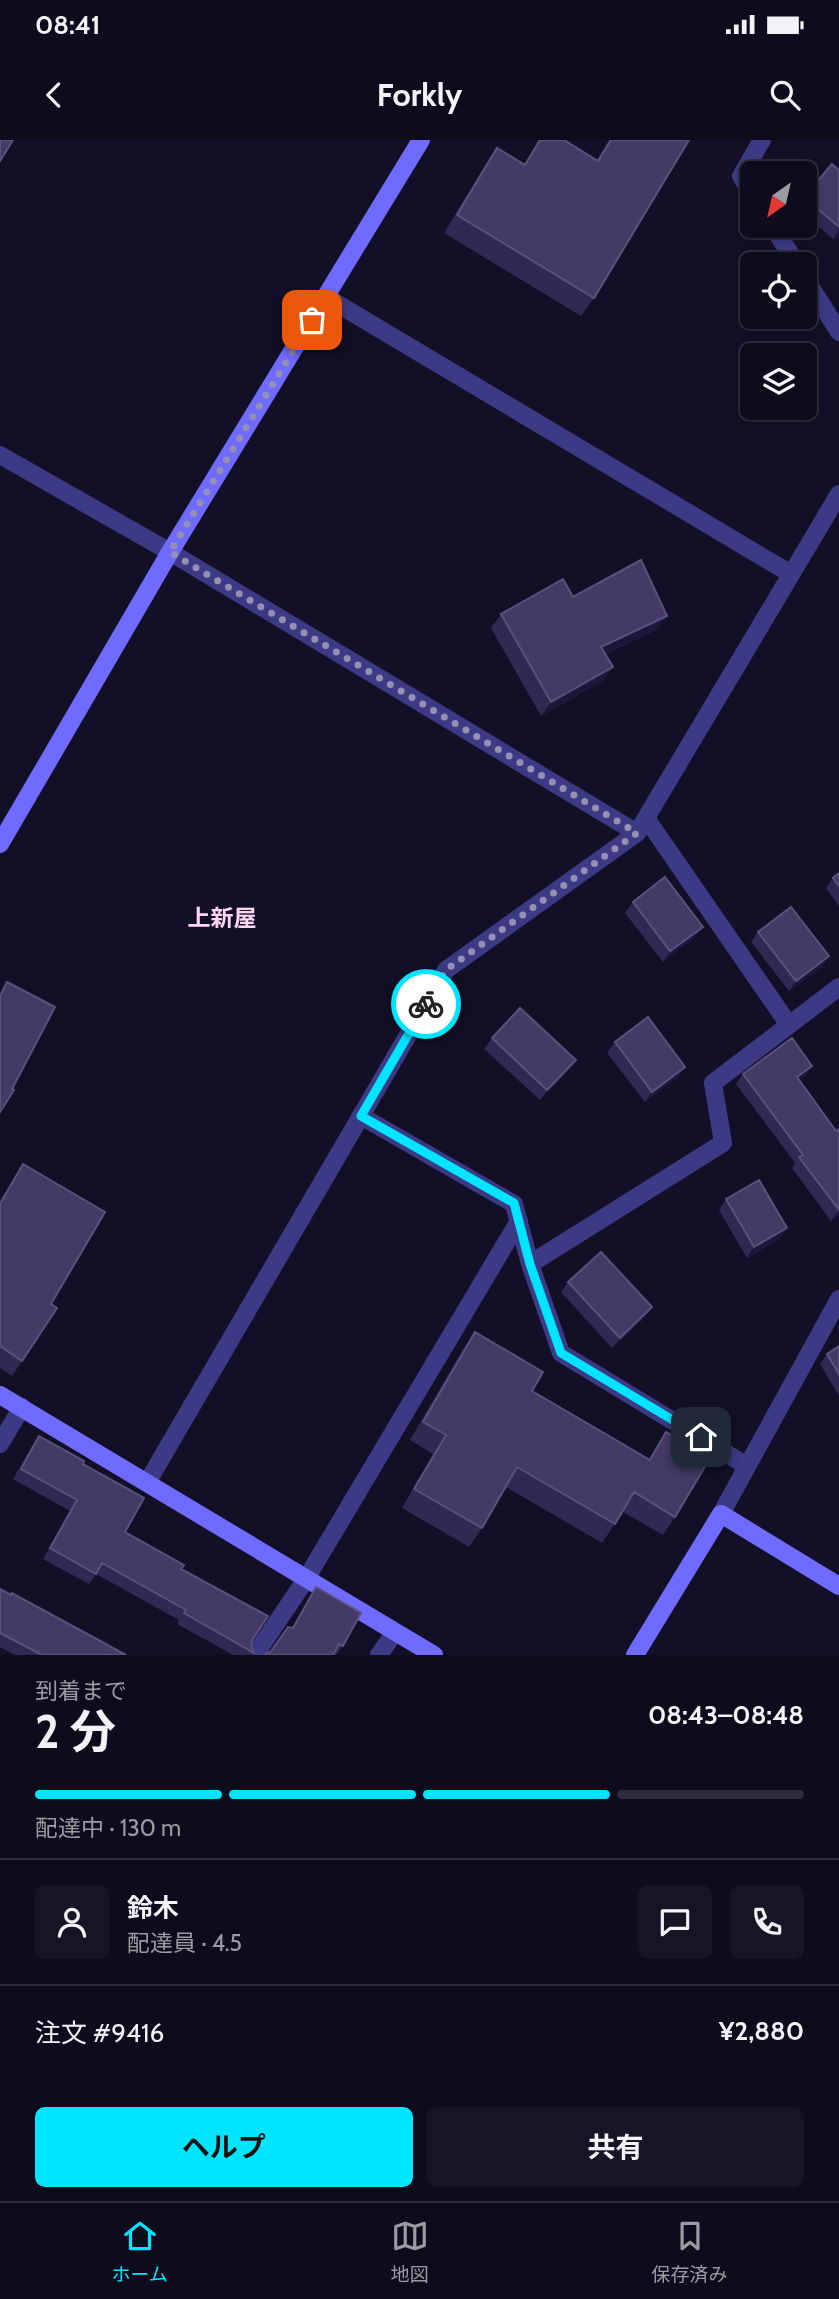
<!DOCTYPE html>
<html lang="ja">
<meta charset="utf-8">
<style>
body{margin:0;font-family:Cabin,"Noto Sans JP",sans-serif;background:#171425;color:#f1f3f6;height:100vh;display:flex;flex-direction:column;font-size:26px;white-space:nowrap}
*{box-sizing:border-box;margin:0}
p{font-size:23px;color:#9b9ba3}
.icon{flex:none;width:38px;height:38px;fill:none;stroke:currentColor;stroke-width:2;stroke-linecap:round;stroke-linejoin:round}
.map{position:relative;height:1515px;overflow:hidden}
.details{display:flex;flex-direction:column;background:#0e0b1c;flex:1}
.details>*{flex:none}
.needle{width:46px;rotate:214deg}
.fabs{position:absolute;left:740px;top:21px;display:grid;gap:14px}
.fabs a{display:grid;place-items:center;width:77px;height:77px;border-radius:10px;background:#0e0b1c;box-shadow:0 4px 10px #0003,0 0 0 2px #2e2b3b;font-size:35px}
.pin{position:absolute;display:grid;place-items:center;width:60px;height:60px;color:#fff;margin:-30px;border-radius:14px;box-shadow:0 4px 10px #0006}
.courier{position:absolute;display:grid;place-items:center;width:70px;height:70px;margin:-35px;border:5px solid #00e5ff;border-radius:50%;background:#fff;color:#222;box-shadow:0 2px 9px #0007}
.head em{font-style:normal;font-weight:700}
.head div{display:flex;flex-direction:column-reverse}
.head{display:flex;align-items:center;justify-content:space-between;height:119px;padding:0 35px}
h1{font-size:46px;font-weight:700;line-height:52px}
.bar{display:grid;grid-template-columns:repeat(4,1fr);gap:10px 7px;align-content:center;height:84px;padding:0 35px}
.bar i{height:9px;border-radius:5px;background:#2e2b3b}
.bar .active{background:#00e5ff}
.bar p{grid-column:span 4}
.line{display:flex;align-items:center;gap:18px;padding:0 35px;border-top:2px solid #2e2b3b}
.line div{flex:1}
.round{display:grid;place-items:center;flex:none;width:74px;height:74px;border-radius:10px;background:#171425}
.cta{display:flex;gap:14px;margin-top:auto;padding:14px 35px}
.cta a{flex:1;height:80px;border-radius:10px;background:#00e5ff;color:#111;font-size:28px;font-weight:700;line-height:80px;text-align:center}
.cta a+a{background:#171425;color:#f1f3f6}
.status{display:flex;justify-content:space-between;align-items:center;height:49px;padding:0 35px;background:#0e0b1c;direction:ltr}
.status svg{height:19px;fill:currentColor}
header{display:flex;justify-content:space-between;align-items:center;height:91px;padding:0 35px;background:#0e0b1c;font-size:32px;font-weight:700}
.dock{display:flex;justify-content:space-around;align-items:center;height:98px;border-top:2px solid #2e2b3b;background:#0e0b1c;font-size:19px;color:#9b9ba3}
.dock a{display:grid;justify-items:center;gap:4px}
.dock .active{color:#00e5ff}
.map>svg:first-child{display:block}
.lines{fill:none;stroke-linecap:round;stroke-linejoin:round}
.street{stroke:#3d3a85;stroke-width:18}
.secondary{stroke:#6f6bff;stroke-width:18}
.wall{fill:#312854}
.shaded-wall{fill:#1d163a}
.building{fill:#433a66;stroke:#5a527e;stroke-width:2}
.done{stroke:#948fb3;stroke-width:7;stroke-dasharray:0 12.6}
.route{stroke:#00e5ff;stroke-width:9}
.labels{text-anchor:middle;stroke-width:6;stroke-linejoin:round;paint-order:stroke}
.quarter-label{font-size:23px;font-weight:bold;fill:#ffd6f0;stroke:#130f26}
</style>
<div class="status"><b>08:41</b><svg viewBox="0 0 49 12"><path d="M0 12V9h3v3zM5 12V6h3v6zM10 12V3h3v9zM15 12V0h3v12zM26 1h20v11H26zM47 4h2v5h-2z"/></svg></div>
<header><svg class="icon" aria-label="back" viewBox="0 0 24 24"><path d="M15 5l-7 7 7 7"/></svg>Forkly<svg class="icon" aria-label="search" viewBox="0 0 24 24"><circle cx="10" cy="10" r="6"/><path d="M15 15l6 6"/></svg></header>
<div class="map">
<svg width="839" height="1515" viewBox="0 0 839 1515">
<rect width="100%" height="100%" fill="#130f26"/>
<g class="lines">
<!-- street -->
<path class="street" d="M752,54L741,36L762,0
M772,86L797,124
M805,138L839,192
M326,157L791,434
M0,315L170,412L637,693
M646,678L789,885
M361,976L514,1064L530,1124L561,1213L747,1326
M530,1124L723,1003L713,943L839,847
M0,1304L22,1267
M148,1341L446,830L637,693L839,354
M721,1374L839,1159
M255,1515L306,1439L519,1081
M379,1515L395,1492"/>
<!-- secondary -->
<path class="secondary" d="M0,704L170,412L421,0
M0,1255L434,1515
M635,1515L721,1374L839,1446"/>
</g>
<!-- wall -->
<path class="wall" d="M539,0H564L597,20L609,0H689L594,158L581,176L444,93L484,27L497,8L524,24Z
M839,30V99H833L805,75V56Z
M501,474L657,490L605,514L613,527L603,541L541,576L491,488Z
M839,733V766L826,748L833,738Z
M633,762L695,797L663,822L625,773Z
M758,792L829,816L822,827L789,851L751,802Z
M492,898L568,930L540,960L484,909Z
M615,902L678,937L645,962L607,913Z
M743,934L805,936L799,940L836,991L839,989V1075L831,1081L792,1028L795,1023L736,944Z
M23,1024L22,1221L12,1236L0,1228V1061Z
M726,1059L780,1099L747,1118L719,1070Z
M568,1142L645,1178L612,1208L561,1152Z
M475,1192L532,1251L649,1319L666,1292L675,1377L663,1395L623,1372L602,1403L506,1347L482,1388L469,1407L402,1368L433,1314L410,1300L462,1211Z
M839,1206V1256L820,1224L827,1214Z
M39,1296L83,1324L125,1392L181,1429L253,1499L251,1505L254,1513L253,1515H233L177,1484L179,1480L96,1434L89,1444L43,1419L70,1371L13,1339L32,1306Z
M316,1447L343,1506L336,1515H264L271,1512L292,1488L309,1458Z
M0,1449L126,1515H15L0,1507Z"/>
<!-- shaded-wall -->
<path class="shaded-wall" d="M839,89V99H833Z
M667,476L657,490L591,520L601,507Z
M613,527L603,541L541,576L551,562Z
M703,787L695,797L663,822L670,811Z
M829,816L822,827L789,851L796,841Z
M576,920L568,930L540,960L547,950Z
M812,926L805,936L789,947L797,937Z
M685,927L678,937L645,962L652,952Z
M839,1070V1075L831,1081Z
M787,1088L780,1099L747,1118L754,1107Z
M652,1167L645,1178L612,1208L620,1198Z"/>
<!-- building -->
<path class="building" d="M0,0H13L0,21Z
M540,0H564L598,21L611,0H689L594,158L457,75L497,8L525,25Z
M832,24L839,30V87L805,58V56Z
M641,420L667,476L601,507L613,527L551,562L501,474L563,439L573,457Z
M839,733V746L833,738Z
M665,737L703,787L670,811L633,762Z
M791,767L829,816L796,841L758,792Z
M7,842L55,867L12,949L14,950L0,972V856Z
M520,868L576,920L547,950L492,898Z
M648,877L685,927L652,952L615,902Z
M792,898L812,926L797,937L836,991L839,989V1070L799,1017L803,1015L743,934Z
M23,1024L105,1072L51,1164L57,1168L22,1221L0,1206V1064Z
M759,1040L787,1088L754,1107L726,1059Z
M601,1112L652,1167L620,1198L568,1142Z
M475,1192L543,1232L532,1251L650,1320L666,1292L710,1318L675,1377L634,1352L615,1384L517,1327L482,1388L414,1349L446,1295L423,1282Z
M839,1206V1234L827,1214Z
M39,1296L84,1321L83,1324L144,1358L125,1392L184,1425L181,1429L268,1476L253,1499L251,1505L254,1513L184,1473L186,1470L102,1423L96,1434L50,1408L77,1360L21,1329Z
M316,1447L361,1473L343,1506L339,1504L333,1515H264L271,1511L288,1487L293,1488Z
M0,1449L11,1455L12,1453L126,1515H42L0,1493Z"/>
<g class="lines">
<!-- done -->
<path class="done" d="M312,180L170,412L637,693L446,830L426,864"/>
<!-- route -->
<path class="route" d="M426,864L361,976L514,1063L530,1124L561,1213L701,1297"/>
</g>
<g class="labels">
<!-- quarter labels -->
<g class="quarter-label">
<text x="222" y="786">上新屋</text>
</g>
</g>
</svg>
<div class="fabs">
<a><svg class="needle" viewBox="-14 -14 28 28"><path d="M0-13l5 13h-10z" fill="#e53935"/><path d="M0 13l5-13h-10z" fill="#9b9ba3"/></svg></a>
<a><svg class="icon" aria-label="locate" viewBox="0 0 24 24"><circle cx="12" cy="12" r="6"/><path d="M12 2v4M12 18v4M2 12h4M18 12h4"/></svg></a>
<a><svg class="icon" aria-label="layers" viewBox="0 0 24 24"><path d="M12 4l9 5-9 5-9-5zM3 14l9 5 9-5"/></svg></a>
</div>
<div class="pin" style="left:312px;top:180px;background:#ea580c"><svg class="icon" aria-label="bag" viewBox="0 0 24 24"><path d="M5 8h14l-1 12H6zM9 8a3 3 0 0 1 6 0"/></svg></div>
<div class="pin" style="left:701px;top:1297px;background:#1f2937"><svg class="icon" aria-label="home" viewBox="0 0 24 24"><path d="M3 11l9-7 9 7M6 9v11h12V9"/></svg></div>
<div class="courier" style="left:426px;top:864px"><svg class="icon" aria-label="bike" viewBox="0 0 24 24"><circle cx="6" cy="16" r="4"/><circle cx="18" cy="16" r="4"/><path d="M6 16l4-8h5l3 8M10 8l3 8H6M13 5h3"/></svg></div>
</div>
<section class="details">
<div class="head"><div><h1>2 分</h1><p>到着まで</p></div><em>08:43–08:48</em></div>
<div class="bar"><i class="active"></i><i class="active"></i><i class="active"></i><i></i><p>配達中 · 130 m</p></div>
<div class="line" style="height:126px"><a class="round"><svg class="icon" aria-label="person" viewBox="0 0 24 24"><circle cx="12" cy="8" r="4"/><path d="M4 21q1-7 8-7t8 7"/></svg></a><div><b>鈴木</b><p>配達員 · 4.5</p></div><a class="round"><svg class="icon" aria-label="chat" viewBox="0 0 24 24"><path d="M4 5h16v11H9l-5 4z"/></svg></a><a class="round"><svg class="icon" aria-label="phone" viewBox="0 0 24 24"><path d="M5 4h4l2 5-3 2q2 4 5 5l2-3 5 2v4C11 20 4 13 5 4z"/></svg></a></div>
<div class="line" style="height:91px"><div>注文 #9416</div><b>¥2,880</b></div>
<div class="cta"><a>ヘルプ</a><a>共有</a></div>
</section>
<nav class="dock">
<a class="active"><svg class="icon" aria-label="home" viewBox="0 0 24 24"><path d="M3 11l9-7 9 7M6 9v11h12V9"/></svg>ホーム</a>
<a><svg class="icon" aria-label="map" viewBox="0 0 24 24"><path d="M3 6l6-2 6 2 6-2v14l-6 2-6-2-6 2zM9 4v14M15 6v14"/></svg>地図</a>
<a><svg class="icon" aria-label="saved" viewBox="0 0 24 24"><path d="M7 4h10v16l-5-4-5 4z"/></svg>保存済み</a>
</nav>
